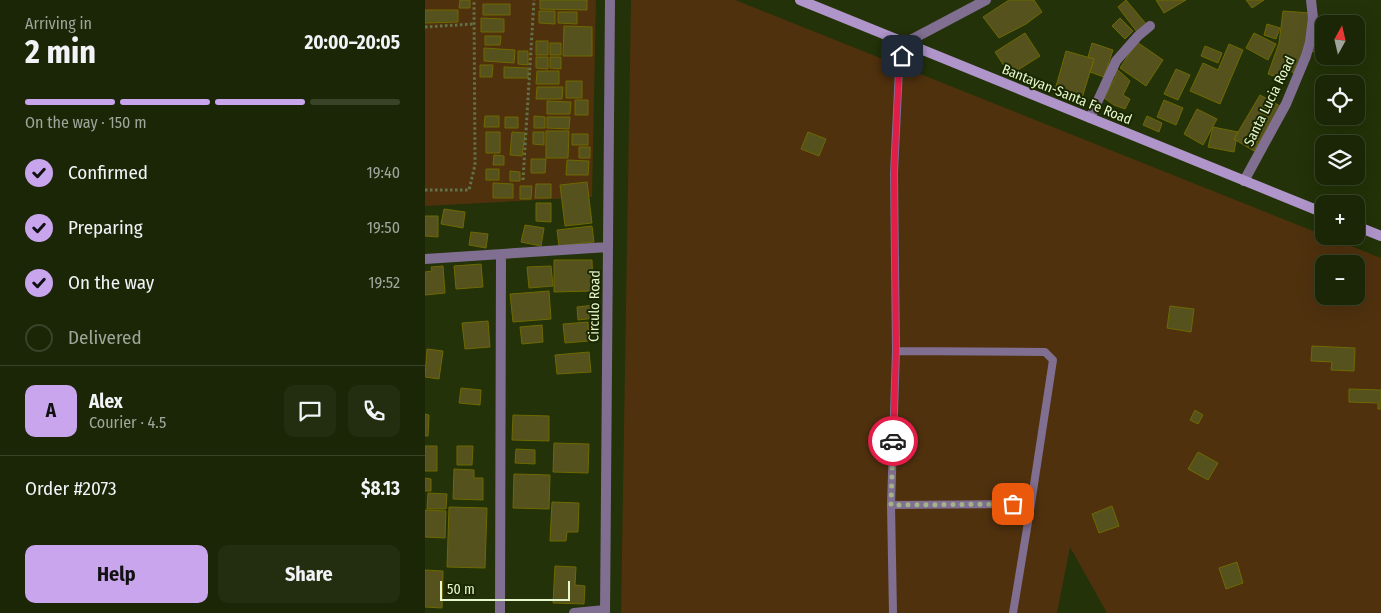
<!DOCTYPE html>
<meta charset="utf-8">
<style>
body{margin:0;font-family:"Fira Sans Condensed",sans-serif;background:#232e10;color:#f1f3f6;height:100vh;display:flex;flex-direction:column;font-size:19px;white-space:nowrap}
*{box-sizing:border-box;margin:0}
p{font-size:16px;color:#9fa59b}
.icon{flex:none;width:28px;height:28px;fill:none;stroke:currentColor;stroke-width:2;stroke-linecap:round;stroke-linejoin:round}
.map{position:relative;flex:1;overflow:hidden}
.sheet{display:flex;flex-direction:column;background:#1a2606;width:425px}
.sheet>*{flex:none}
.needle{width:32px;rotate:8deg}
.controls{position:absolute;left:890px;top:15px;display:grid;gap:10px}
.controls a{display:grid;place-items:center;width:50px;height:50px;border-radius:10px;background:#1a2606;box-shadow:0 5px 20px #0002,0 0 0 1px #384328;font-size:25px}
.scale{position:absolute;left:15px;bottom:12px;width:130px;box-sizing:border-box;padding-left:5px;border:2px solid #e6f8d0;border-top:0;font-size:14px;line-height:18px;white-space:nowrap;color:#e6f8d0;-webkit-text-stroke:4px #1a2700;paint-order:stroke}
.pin{position:absolute;display:grid;place-items:center;width:42px;height:42px;color:#fff;margin:-21px;border-radius:10px;box-shadow:0 2px 8px #0006}
.courier{position:absolute;display:grid;place-items:center;width:50px;height:50px;margin:-25px;border:4px solid #e11d48;border-radius:50%;background:#fff;color:#222;box-shadow:0 1px 6px #0007}
.head em{font-style:normal;font-weight:700}
.head div{display:flex;flex-direction:column-reverse}
.head{display:flex;align-items:center;justify-content:space-between;height:85px;padding:0 25px}
h1{font-size:32px;font-weight:700;line-height:38px}
.bar{display:grid;grid-template-columns:repeat(4,1fr);gap:8px 5px;align-content:center;height:60px;padding:0 25px}
.bar i{height:6px;border-radius:4px;background:#384328}
.bar .selected{background:#c9a5ee}
.bar p{grid-column:span 4}
.line{display:flex;align-items:center;gap:12px;padding:0 25px;border-top:1px solid #384328}
.line div{flex:1}
.round{display:grid;place-items:center;flex:none;width:52px;height:52px;border-radius:10px;background:#232e10}
ol{padding:0 25px;list-style:none}
li{display:flex;align-items:center;gap:15px;height:55px}
li p{margin-inline-start:auto}
li .icon{padding:5px;border-radius:50%;background:#c9a5ee;color:#111;stroke-width:4}
li:last-child{color:#9fa59b}
li i{width:28px;height:28px;border:2px solid #384328;border-radius:50%}
.button{display:flex;gap:10px;margin-top:auto;padding:10px 25px}
.button a{flex:1;height:58px;border-radius:10px;background:#c9a5ee;color:#111;font-size:20px;font-weight:700;line-height:58px;text-align:center}
.button a+a{background:#232e10;color:#f1f3f6}
main{display:flex;flex:1;min-height:0}
.map>svg:first-child{display:block}
.green{fill:#4f310e;fill-rule:evenodd}
.building{fill:#55521e;stroke:#6e6900}
.lines{fill:none;stroke-linecap:round;stroke-linejoin:round}
.path{stroke:#627249;stroke-width:3;stroke-dasharray:2.5 2.5;stroke-linecap:butt}
.lane{stroke:#806f91;stroke-width:8}
.street{stroke:#806f91;stroke-width:10}
.secondary{stroke:#b095cb;stroke-width:10}
.done{stroke:#a2b38a;stroke-width:5;stroke-dasharray:0 9}
.route{stroke:#e11d48;stroke-width:6}
.labels{text-anchor:middle;stroke-width:4;stroke-linejoin:round;paint-order:stroke}
.street-label{font-size:14px;fill:#e6f8d0;stroke:#1a2700}
</style>
<main>
<section class="sheet">
<div class="head"><div><h1>2 min</h1><p>Arriving in</p></div><em>20:00–20:05</em></div>
<div class="bar"><i class="selected"></i><i class="selected"></i><i class="selected"></i><i></i><p>On the way · 150 m</p></div>
<ol>
<li><svg class="icon" aria-label="check" viewBox="0 0 24 24"><path d="M5 12l5 5 9-10"/></svg>Confirmed<p>19:40</p></li>
<li><svg class="icon" aria-label="check" viewBox="0 0 24 24"><path d="M5 12l5 5 9-10"/></svg>Preparing<p>19:50</p></li>
<li><svg class="icon" aria-label="check" viewBox="0 0 24 24"><path d="M5 12l5 5 9-10"/></svg>On the way<p>19:52</p></li>
<li><i></i>Delivered</li>
</ol>
<div class="line" style="height:90px"><b class="round" style="background:#c9a5ee;color:#111">A</b><div><b>Alex</b><p>Courier · 4.5</p></div><a class="round"><svg class="icon" aria-label="chat" viewBox="0 0 24 24"><path d="M4 5h16v11H9l-5 4z"/></svg></a><a class="round"><svg class="icon" aria-label="phone" viewBox="0 0 24 24"><path d="M5 4h4l2 5-3 2q2 4 5 5l2-3 5 2v4C11 20 4 13 5 4z"/></svg></a></div>
<div class="line" style="height:65px"><div>Order #2073</div><b>$8.13</b></div>
<div class="button"><a>Help</a><a>Share</a></div>
</section>
<div class="map">
<svg width="956" height="613" viewBox="0 0 956 613">
<rect width="100%" height="100%" fill="#233208"/>
<!-- green -->
<path class="green" d="M0,0H171L167,197L0,206Z
M206,0H310L956,258V613H682L645,547L632,613H196ZM899,264H931V296H899Z"/>
<!-- building -->
<path class="building" d="M35,0H45V8H34Z
M115,0H162V10L115,9Z
M584,0H609L617,12L601,24L574,38L558,17Z
M701,0L722,25L712,32L693,7Z
M731,0H761L739,13Z
M821,0H839L827,8Z
M58,4H85V15H58Z
M0,10H33V22L0,23Z
M114,11H130V24L114,23Z
M858,11L885,13L880,48L870,73L859,69L855,78L843,74L854,43Z
M133,12H152V24L133,23Z
M56,18L79,19V32H56Z
M695,18L708,31L700,39L687,26Z
M842,24L855,28L851,39L839,35Z
M139,26L167,27V56H138Z
M600,33L615,56L585,75L570,52Z
M829,33L851,44L843,60L821,48Z
M890,35L899,37V55L886,51Z
M60,36H76L75,45H60Z
M111,41H123V55H111Z
M712,42L738,60L721,86L695,68Z
M125,43H136V55H125Z
M667,43L688,50L679,77L665,72L669,59L663,57Z
M804,44L818,50L795,104L765,91L778,63L793,70Z
M780,46L797,53L793,63L776,56Z
M59,48L90,50L89,63L59,61Z
M93,51H103V65L93,64Z
M641,51L669,59L657,98L630,90Z
M111,57H123V69L111,68Z
M125,57H136V69L125,68Z
M55,65H68L67,77H55Z
M79,67L103,68V78H79Z
M692,69L705,81L698,95L705,99L700,109L689,105L679,98L691,76L688,74Z
M751,69L765,75L753,100L739,94Z
M112,71H134V84H111Z
M141,81H157V98H141Z
M112,87H138L137,99H111Z
M835,95L855,106L829,151L809,139Z
M150,100H163V115H150Z
M739,100L758,108L751,125L732,117Z
M122,101L146,102L145,114H122Z
M772,109L792,119L778,145L759,134Z
M60,116H74V127H59Z
M109,116L120,117V128H109Z
M722,116L737,123L734,132L718,125Z
M80,117H93V128H80Z
M122,117H145L144,129L122,128Z
M788,127L813,132L809,139L811,141L809,152L783,147Z
M121,131H144L143,158H121Z
M61,132H75V153H61Z
M87,132L100,133L97,156L85,155Z
M108,132H119V145L108,144Z
M383,132L401,139L394,156L376,149Z
M147,134H163V145H147Z
M154,147H165V158H154Z
M69,155L79,156V165H68Z
M106,159H121L120,173H106Z
M142,160L164,161L163,175H141Z
M61,169H74V180H61Z
M85,171L95,172V181H85Z
M162,182L167,223L140,226L135,185Z
M68,183L88,184V198H68Z
M111,184H126V198H110Z
M95,186H107L106,199H95Z
M111,203H126V222L111,221Z
M19,209L40,212L38,228L16,224Z
M0,216H13V237L0,236Z
M100,225L119,228L116,246L96,242Z
M167,226L169,242L134,246L132,230Z
M46,232L63,234L61,248L44,245Z
M129,260H167L168,291L129,292Z
M56,264L58,287L31,289L29,266Z
M18,266L20,293L0,295V272L7,271L6,267Z
M126,266L128,286L104,288L102,267Z
M124,291L126,319L88,322L85,294Z
M170,305L171,318L153,320L152,307Z
M745,306L769,309L766,332L742,328Z
M63,321L65,347L40,349L37,323Z
M163,322L164,341L140,343L138,324Z
M117,325L118,342L97,344L95,327Z
M887,346L930,348L929,371L906,370L907,362L886,361Z
M2,349L18,351L14,379L0,377Z
M164,352L166,372L132,374L130,355Z
M36,388L56,390L55,405L34,403Z
M924,389L956,390V409H953V403L924,402Z
M770,410L778,415L773,424L765,420Z
M0,414L4,415L3,436H0Z
M88,415L124,416V441L87,440Z
M129,443L164,444L163,473L128,472Z
M0,446H12V471H0Z
M32,446H48L47,465H32Z
M91,449L110,450V464L90,463Z
M773,452L793,463L783,480L763,469Z
M29,469L49,470V478H58V500L28,499Z
M89,474L125,475L124,509L88,508Z
M0,478L6,479V491H0Z
M3,493L22,494L21,509H2Z
M127,502L154,503L153,532H142L141,541H125Z
M687,506L694,526L674,533L667,514Z
M24,507L62,508L60,568L22,567Z
M0,510L21,511L20,538L0,537Z
M812,562L818,583L801,589L794,568Z
M130,566L151,567L150,585L160,586L159,604L128,603Z
M0,570L18,571L17,608L0,607Z"/>
<g class="lines">
<!-- path -->
<path class="path" d="M0,27L48,24
M98,180L109,0
M0,190H44L50,165L49,0"/>
<!-- lane -->
<path class="lane" d="M466,505L606,504L628,360L620,352L471,351
M468,613L466,505L471,351L469,173L474,69L480,43
M588,613L606,504"/>
<!-- street -->
<path class="street" d="M480,43L561,0
M665,118L691,61L713,36L725,26
M819,181L861,104L881,56L885,42L888,18L886,0
M0,259L183,247
M75,613L76,255
M149,613L180,610
M180,613L185,0"/>
<!-- secondary -->
<path class="secondary" d="M375,0L899,213
M931,226L956,236"/>
</g>
<g class="lines">
<!-- done -->
<path class="done" d="M468,441L466,505L588,504"/>
<!-- route -->
<path class="route" d="M468,441L471,351L469,173L474,69L477,56"/>
</g>
<g class="labels">
<!-- street labels -->
<g class="street-label">
<text transform="translate(642 94) rotate(22)" y="5">Bantayan-Santa Fe Road</text>
<text transform="translate(844 101) rotate(-64)" y="5">Santa Lucia Road</text>
<text transform="translate(169 306) rotate(-89)" y="5">Circulo Road</text>
</g>
</g>
</svg>
<div class="controls">
<a><svg class="needle" viewBox="-14 -14 28 28"><path d="M0-13l5 13h-10z" fill="#e53935"/><path d="M0 13l5-13h-10z" fill="#9fa59b"/></svg></a>
<a><svg class="icon" aria-label="locate" viewBox="0 0 24 24"><circle cx="12" cy="12" r="6"/><path d="M12 2v4M12 18v4M2 12h4M18 12h4"/></svg></a>
<a><svg class="icon" aria-label="layers" viewBox="0 0 24 24"><path d="M12 4l9 5-9 5-9-5zM3 14l9 5 9-5"/></svg></a>
<a>+</a>
<a>−</a>
</div>
<div class="scale">50 m</div>
<div class="pin" style="left:588px;top:504px;background:#ea580c"><svg class="icon" aria-label="bag" viewBox="0 0 24 24"><path d="M5 8h14l-1 12H6zM9 8a3 3 0 0 1 6 0"/></svg></div>
<div class="pin" style="left:477px;top:56px;background:#1f2937"><svg class="icon" aria-label="home" viewBox="0 0 24 24"><path d="M3 11l9-7 9 7M6 9v11h12V9"/></svg></div>
<div class="courier" style="left:468px;top:441px"><svg class="icon" aria-label="car" viewBox="0 0 24 24"><path d="M5 17H2v-5l4-1 3-4h7l3 4 3 1v5h-3M9 17h6M6 11h13"/><circle cx="7" cy="17" r="2"/><circle cx="17" cy="17" r="2"/></svg></div>
</div>
</main>
